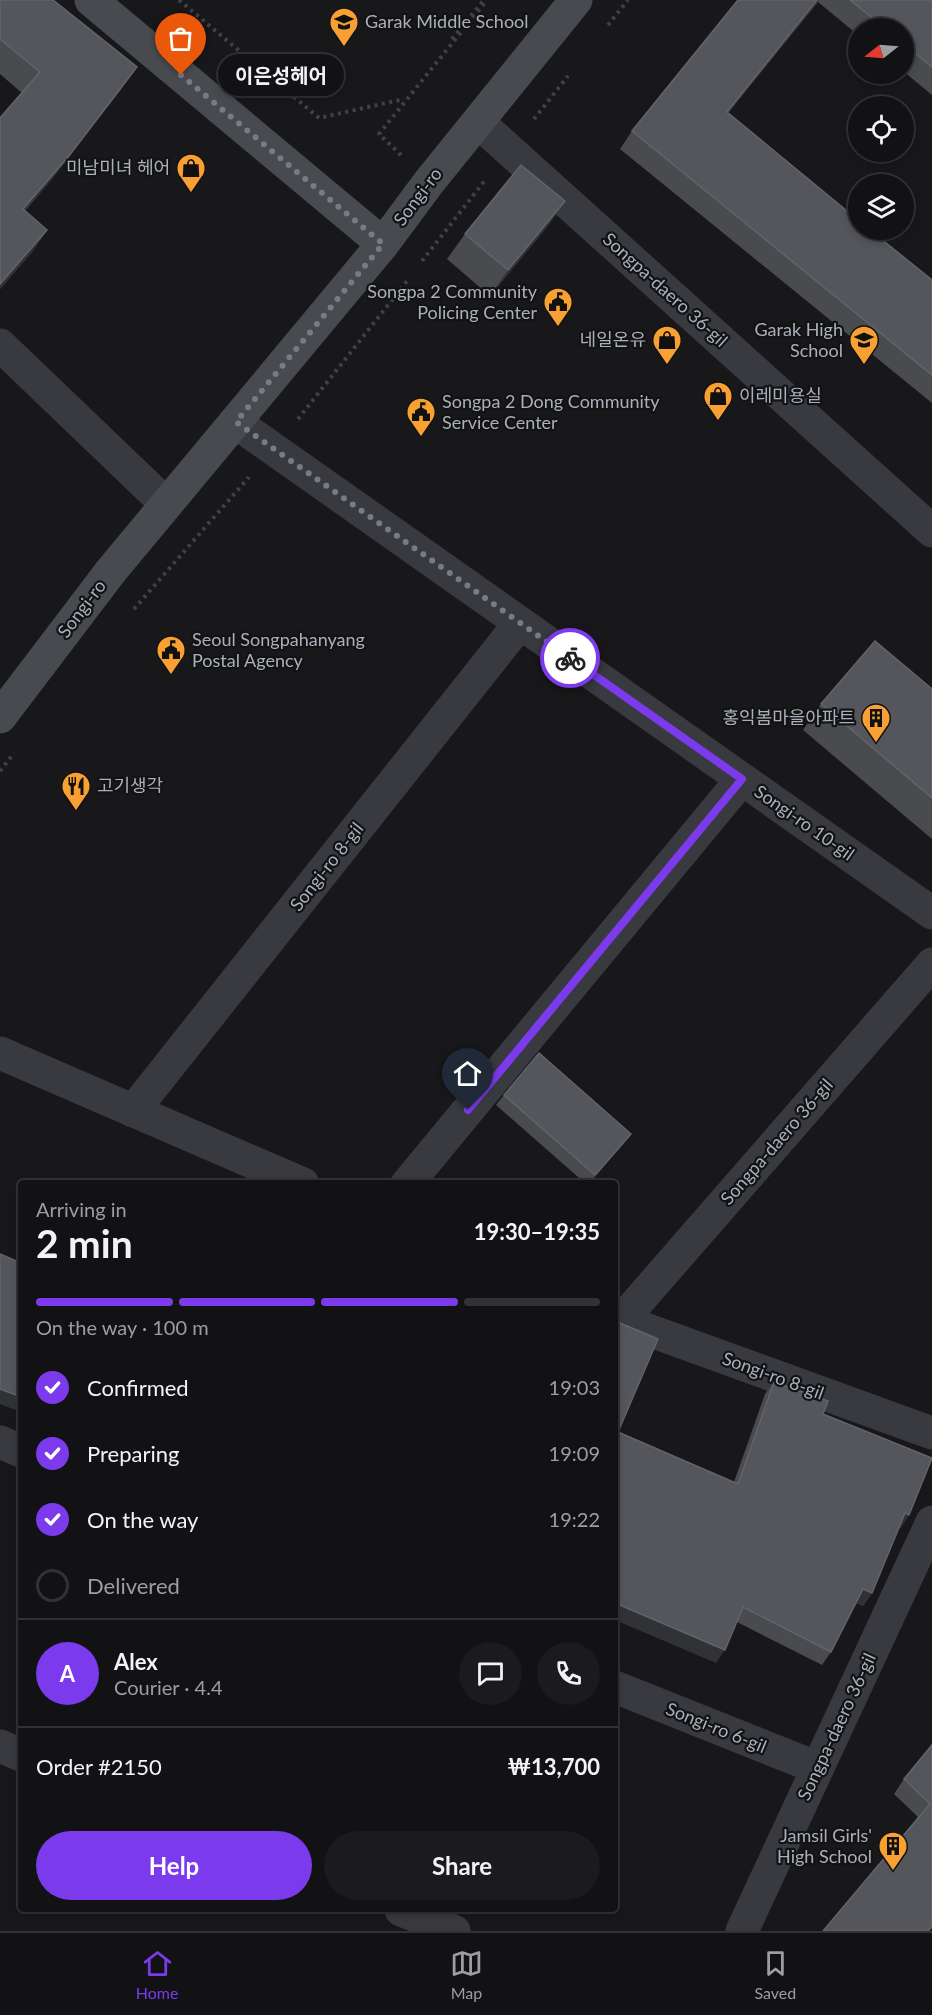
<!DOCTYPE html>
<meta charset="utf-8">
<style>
body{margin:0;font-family:Lato,"Noto Sans KR",sans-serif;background:#1b1b1d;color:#f1f3f6;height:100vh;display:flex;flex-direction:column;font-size:22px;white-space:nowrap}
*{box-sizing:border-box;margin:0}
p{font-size:20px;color:#9c9ea0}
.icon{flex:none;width:33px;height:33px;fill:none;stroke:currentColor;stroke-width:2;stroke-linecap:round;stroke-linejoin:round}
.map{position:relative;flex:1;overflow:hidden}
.side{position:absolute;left:18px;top:1180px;width:600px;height:732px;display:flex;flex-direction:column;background:#121214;border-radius:6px;box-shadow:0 3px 9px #0003,0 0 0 2px #313234}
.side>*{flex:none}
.needle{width:39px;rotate:253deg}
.tools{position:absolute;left:848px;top:18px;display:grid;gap:12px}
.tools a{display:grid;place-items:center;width:66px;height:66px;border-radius:50%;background:#121214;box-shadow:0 3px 9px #0003,0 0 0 2px #313234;font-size:30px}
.pin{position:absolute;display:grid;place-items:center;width:51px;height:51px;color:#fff;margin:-62px -26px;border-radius:50% 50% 50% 0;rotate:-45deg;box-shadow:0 0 6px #0007}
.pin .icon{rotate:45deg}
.courier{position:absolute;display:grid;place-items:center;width:60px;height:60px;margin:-30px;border:4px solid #7c3aed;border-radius:50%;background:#fff;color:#222;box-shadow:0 2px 8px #0007}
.bubble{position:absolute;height:42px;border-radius:21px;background:#121214;box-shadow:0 3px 9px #0003,0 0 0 2px #313234;font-size:20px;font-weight:700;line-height:42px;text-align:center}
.head em{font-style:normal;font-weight:700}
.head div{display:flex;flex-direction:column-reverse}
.head{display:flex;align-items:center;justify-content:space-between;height:102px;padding:0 18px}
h1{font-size:39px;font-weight:700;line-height:45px}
.bar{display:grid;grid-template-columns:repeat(4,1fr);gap:9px 6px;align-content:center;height:72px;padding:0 18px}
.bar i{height:8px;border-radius:4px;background:#313234}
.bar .current{background:#7c3aed}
.bar p{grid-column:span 4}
.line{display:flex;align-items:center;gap:15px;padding:0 18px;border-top:2px solid #313234}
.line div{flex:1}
.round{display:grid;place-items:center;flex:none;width:63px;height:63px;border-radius:32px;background:#1b1b1d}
ol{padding:0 18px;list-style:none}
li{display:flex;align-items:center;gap:18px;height:66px}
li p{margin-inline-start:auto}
li .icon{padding:6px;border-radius:50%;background:#7c3aed;color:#fff;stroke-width:4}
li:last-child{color:#9c9ea0}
li i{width:33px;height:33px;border:3px solid #313234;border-radius:50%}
.action{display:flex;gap:12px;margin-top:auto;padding:12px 18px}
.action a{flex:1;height:69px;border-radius:36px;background:#7c3aed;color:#fff;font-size:24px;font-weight:700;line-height:69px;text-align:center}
.action a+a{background:#1b1b1d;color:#f1f3f6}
.tab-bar{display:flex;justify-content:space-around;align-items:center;height:84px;border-top:2px solid #313234;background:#121214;font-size:16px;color:#9c9ea0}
.tab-bar a{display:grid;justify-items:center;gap:3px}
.tab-bar .current{color:#7c3aed}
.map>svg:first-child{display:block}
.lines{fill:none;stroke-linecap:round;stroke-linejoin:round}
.path{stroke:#3f4246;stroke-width:4;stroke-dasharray:3 4.5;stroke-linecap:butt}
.street{stroke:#393a3f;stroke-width:33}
.secondary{stroke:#474a4f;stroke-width:33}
.wall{fill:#494b4f}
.shaded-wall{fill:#313235}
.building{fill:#54565b;stroke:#61646a;stroke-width:1.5}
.done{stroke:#777b82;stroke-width:6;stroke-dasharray:0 10.8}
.route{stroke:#7c3aed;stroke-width:8}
.labels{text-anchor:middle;stroke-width:4.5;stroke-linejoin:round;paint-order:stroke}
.poi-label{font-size:18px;fill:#aab0ba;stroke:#131315;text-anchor:end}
.street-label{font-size:18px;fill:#aab0ba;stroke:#131315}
</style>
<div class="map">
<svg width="932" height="1931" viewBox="0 0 932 1931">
<rect width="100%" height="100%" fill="#18181a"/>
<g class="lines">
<!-- path -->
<path class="path" d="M179,0L319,118L404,99
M608,25L628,0
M452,39L484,0
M534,119L568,76
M401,155L379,134L487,0
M422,261L486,179
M298,419L407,281
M134,609L249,477
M0,771L14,753"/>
<!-- street -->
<path class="street" d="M478,122L932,531
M0,345L166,504
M235,422L932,913
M0,1053L303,1184
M133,1111L520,623
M407,1184L742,779
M615,1318L932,1433
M621,1321L932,964
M0,1442L21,1451
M615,1687L818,1768
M0,1746L21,1755
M401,1910L454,1931
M742,1931L932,1522"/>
<!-- secondary -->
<path class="secondary" d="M91,0L383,244
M0,717L111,571L383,244L429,182L576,0"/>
</g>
<!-- wall -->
<path class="wall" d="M0,0L122,88L52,179L25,211L47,230L32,252L0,289V118L22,93L0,74Z
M738,0H932V95L903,71V28H858V35L818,2L728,113L932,280V403L620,149L632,131Z
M565,201L547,227L490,296L447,259L465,234Z
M932,689V839L803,730L821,704Z
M504,1095L623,1144L589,1184H586L496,1105Z
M774,1382L823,1414L901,1528L899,1527L872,1593L863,1606L856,1603L831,1652L822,1665L737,1622L716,1663L618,1432L734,1482L765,1394Z
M932,1745V1928L929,1931H823L918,1817L894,1794L904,1779Z"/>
<!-- shaded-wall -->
<path class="shaded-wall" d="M817,0H819L714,131L727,112Z
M137,67L122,88L52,179L7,231L23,209Z
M565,201L547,227L490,296L508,270Z
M47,230L32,252L0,289V284Z
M631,1134L623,1144L589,1184L595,1175Z
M0,1389L21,1397V1412L0,1404Z
M905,1513L909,1515L901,1528L896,1526Z
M863,1589L872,1593L863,1606L854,1602Z
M615,1603L725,1650L716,1663L615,1620Z"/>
<!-- building -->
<path class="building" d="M0,0H53L137,67L68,157L23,209L47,230L0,284V118L40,72L0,39Z
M738,0H817L727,112L858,220V230H870L932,280V375L632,131Z
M850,0H932V67L903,43V28H885Z
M521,165L565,201L508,270L465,234Z
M875,641L932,689V798L821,704Z
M539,1053L631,1134L595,1175L504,1095Z
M0,1254L21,1263V1397L0,1389Z
M615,1321L658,1339L618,1432L738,1484L774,1382L828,1401L823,1414L932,1458L909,1515L905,1513L872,1593L863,1589L831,1652L743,1607L725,1650L615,1603Z
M932,1745V1926L928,1931H823L930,1804L904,1779Z"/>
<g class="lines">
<!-- done -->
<path class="done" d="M181,75L383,244L236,422L570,658"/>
<!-- route -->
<path class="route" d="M468,1110L742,779L570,658"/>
</g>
<!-- icons -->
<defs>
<g id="school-pin" transform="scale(1.5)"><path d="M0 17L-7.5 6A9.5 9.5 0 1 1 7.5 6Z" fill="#f8a032" stroke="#131315"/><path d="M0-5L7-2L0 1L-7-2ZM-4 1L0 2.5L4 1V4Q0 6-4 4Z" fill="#111"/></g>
<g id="shop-pin" transform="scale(1.5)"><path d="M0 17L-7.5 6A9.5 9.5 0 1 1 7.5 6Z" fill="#f8a032" stroke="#131315"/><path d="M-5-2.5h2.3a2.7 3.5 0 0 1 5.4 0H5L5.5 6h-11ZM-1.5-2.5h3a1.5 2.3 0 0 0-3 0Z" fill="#111"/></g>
<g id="civic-pin" transform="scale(1.5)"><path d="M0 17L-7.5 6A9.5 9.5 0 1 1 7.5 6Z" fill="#f8a032" stroke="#131315"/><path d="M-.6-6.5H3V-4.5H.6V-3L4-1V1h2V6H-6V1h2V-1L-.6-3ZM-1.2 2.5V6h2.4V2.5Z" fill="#111"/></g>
<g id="building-pin" transform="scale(1.5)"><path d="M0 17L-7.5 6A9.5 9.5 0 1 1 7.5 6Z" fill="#f8a032" stroke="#131315"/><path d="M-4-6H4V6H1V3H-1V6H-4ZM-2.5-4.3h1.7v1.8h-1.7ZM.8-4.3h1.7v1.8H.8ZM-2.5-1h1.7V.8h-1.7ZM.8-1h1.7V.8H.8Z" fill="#111"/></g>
<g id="restaurant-pin" transform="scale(1.5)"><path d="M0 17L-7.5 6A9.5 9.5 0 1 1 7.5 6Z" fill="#f8a032" stroke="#131315"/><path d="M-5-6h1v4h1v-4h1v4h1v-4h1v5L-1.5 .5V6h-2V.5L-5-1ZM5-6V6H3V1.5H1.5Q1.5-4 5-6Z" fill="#111"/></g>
</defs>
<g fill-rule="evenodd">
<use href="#school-pin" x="344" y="22"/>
<use href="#shop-pin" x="191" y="168"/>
<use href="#civic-pin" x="558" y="302"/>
<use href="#shop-pin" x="667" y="340"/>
<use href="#school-pin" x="864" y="340"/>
<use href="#shop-pin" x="718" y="396"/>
<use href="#civic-pin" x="421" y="412"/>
<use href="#civic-pin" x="171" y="650"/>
<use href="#building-pin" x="876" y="718"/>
<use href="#restaurant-pin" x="76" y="786"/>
<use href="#building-pin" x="893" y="1846"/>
</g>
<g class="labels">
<!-- poi labels -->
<g class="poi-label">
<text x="365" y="28" text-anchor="start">Garak Middle School</text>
<text x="170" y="174">미남미녀 헤어</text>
<text x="537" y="298">Songpa 2 Community<tspan x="537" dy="21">Policing Center</tspan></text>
<text x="843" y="336">Garak High<tspan x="843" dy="21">School</tspan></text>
<text x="646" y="346">네일온유</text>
<text x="739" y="402" text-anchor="start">이레미용실</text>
<text x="442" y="408" text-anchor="start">Songpa 2 Dong Community<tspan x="442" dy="21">Service Center</tspan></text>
<text x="192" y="646" text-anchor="start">Seoul Songpahanyang<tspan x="192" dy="21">Postal Agency</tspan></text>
<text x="855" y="724">홍익봄마을아파트</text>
<text x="97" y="792" text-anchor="start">고기생각</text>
<text x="872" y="1842">Jamsil Girls'<tspan x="872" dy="21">High School</tspan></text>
</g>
<!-- street labels -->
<g class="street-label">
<text transform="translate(418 197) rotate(-53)" y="6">Songi-ro</text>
<text transform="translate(665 290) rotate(42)" y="6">Songpa-daero 36-gil</text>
<text transform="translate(82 609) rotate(-53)" y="6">Songi-ro</text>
<text transform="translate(804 823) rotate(35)" y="6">Songi-ro 10-gil</text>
<text transform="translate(327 867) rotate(-52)" y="6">Songi-ro 8-gil</text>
<text transform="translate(777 1142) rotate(-49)" y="6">Songpa-daero 36-gil</text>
<text transform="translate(773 1376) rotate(20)" y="6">Songi-ro 8-gil</text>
<text transform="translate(837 1727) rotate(-65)" y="6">Songpa-daero 36-gil</text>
<text transform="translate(716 1728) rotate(22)" y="6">Songi-ro 6-gil</text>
</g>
</g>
</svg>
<div class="tools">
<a><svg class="needle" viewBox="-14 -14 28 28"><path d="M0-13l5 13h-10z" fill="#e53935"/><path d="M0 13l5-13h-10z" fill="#9c9ea0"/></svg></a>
<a><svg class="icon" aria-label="locate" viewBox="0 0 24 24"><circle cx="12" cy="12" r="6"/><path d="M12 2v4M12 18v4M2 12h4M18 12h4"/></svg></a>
<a><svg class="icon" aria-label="layers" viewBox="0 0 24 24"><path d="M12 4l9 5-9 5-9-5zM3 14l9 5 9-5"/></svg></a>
</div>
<div class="pin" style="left:181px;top:75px;background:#ea580c"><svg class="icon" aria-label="bag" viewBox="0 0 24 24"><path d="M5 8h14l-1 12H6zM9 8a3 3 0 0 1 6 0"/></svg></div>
<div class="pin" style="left:468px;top:1110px;background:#1f2937"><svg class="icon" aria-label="home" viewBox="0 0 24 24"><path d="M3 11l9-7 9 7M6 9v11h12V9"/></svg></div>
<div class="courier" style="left:570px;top:658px"><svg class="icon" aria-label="bike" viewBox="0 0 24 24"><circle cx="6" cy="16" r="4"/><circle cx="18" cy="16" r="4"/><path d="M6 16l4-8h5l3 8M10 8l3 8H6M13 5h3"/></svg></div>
<div class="bubble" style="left:218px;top:54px;width:126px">이은성헤어</div>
<section class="side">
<div class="head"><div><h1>2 min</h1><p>Arriving in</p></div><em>19:30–19:35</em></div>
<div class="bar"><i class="current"></i><i class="current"></i><i class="current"></i><i></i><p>On the way · 100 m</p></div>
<ol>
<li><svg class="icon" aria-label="check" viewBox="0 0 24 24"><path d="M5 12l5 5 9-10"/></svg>Confirmed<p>19:03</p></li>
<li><svg class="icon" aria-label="check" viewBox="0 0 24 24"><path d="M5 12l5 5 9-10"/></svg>Preparing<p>19:09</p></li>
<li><svg class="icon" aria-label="check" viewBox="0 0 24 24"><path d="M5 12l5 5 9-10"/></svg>On the way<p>19:22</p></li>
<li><i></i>Delivered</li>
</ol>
<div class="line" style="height:108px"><b class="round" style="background:#7c3aed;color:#fff">A</b><div><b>Alex</b><p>Courier · 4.4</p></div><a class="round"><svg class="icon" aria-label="chat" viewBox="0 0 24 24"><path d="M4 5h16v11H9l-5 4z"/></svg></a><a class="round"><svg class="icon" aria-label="phone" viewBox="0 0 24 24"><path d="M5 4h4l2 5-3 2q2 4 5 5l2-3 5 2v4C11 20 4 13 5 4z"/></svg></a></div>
<div class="line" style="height:78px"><div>Order #2150</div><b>₩13,700</b></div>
<div class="action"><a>Help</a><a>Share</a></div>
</section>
</div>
<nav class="tab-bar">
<a class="current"><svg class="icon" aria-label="home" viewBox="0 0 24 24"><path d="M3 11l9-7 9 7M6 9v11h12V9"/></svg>Home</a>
<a><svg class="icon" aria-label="map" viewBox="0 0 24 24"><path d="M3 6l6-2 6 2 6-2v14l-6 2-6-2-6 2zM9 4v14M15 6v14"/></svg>Map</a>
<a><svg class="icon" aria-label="saved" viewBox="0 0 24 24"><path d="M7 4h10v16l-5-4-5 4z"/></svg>Saved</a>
</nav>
